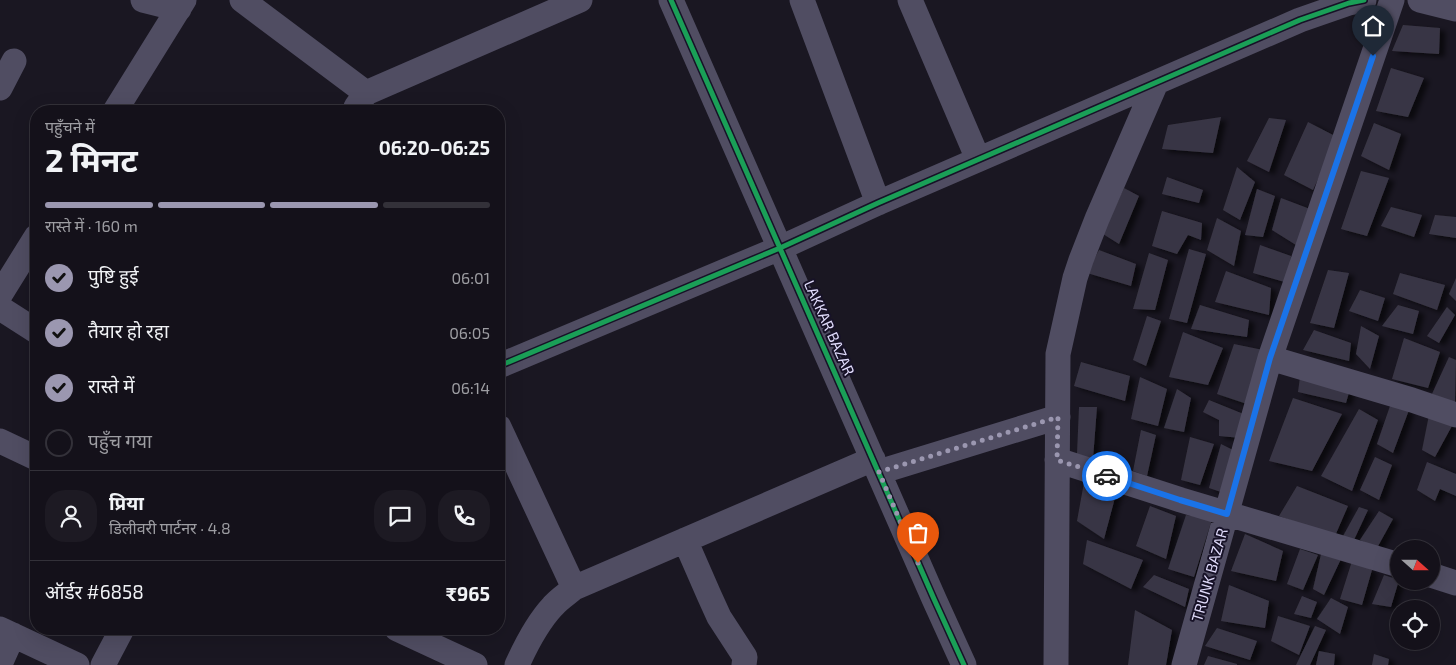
<!DOCTYPE html>
<html lang="hi">
<meta charset="utf-8">
<style>
body{margin:0;font-family:"Exo 2","Noto Sans Devanagari",sans-serif;background:#1d1a23;color:#f1f3f6;height:100vh;display:flex;flex-direction:column;font-size:19px;white-space:nowrap}
*{box-sizing:border-box;margin:0}
p{font-size:16px;color:#9d9da2}
.icon{flex:none;width:28px;height:28px;fill:none;stroke:currentColor;stroke-width:2;stroke-linecap:round;stroke-linejoin:round}
.map{position:relative;flex:1;overflow:hidden}
.side{position:absolute;left:30px;top:105px;width:475px;height:530px;display:flex;flex-direction:column;background:#14111a;border-radius:20px;box-shadow:0 5px 20px #0002,0 0 0 1px #333139}
.side>*{flex:none}
.needle{width:32px;rotate:111deg}
.buttons{position:absolute;left:1390px;top:540px;display:grid;gap:10px}
.buttons a{display:grid;place-items:center;width:50px;height:50px;border-radius:50%;background:#14111a;box-shadow:0 5px 20px #0002,0 0 0 1px #333139;font-size:25px}
.pin{position:absolute;display:grid;place-items:center;width:42px;height:42px;color:#fff;margin:-51px -21px;border-radius:50% 50% 50% 0;rotate:-45deg;box-shadow:0 0 5px #0007}
.pin .icon{rotate:45deg}
.courier{position:absolute;display:grid;place-items:center;width:50px;height:50px;margin:-25px;border:4px solid #1a73e8;border-radius:50%;background:#fff;color:#222;box-shadow:0 1px 6px #0007}
.summary em{font-style:normal;font-weight:700}
.summary div{display:flex;flex-direction:column-reverse}
.summary{display:flex;align-items:center;justify-content:space-between;height:85px;padding:0 15px}
h1{font-size:32px;font-weight:700;line-height:38px}
.bar{display:grid;grid-template-columns:repeat(4,1fr);gap:8px 5px;align-content:center;height:60px;padding:0 15px}
.bar i{height:6px;border-radius:4px;background:#333139}
.bar .on{background:#9b97b0}
.bar p{grid-column:span 4}
.line{display:flex;align-items:center;gap:12px;padding:0 15px;border-top:1px solid #333139}
.line div{flex:1}
.round{display:grid;place-items:center;flex:none;width:52px;height:52px;border-radius:20px;background:#1d1a23}
ol{padding:0 15px;list-style:none}
li{display:flex;align-items:center;gap:15px;height:55px}
li p{margin-inline-start:auto}
li .icon{padding:5px;border-radius:50%;background:#9b97b0;color:#111;stroke-width:4}
li:last-child{color:#9d9da2}
li i{width:28px;height:28px;border:2px solid #333139;border-radius:50%}
.map>svg:first-child{display:block}
.building{fill:#393644;filter:url(#shadow)}
.lines{fill:none;stroke-linecap:round;stroke-linejoin:round}
.minor{stroke:#504d62;stroke-width:25}
.cycleway-casing{stroke:#171227;stroke-width:8}
.cycleway{stroke:#1a9f57;stroke-width:5}
.done{stroke:#9b97b0;stroke-width:5;stroke-dasharray:0 9}
.route{stroke:#1a73e8;stroke-width:6}
.labels{text-anchor:middle;stroke-width:4;stroke-linejoin:round;paint-order:stroke}
.street-label{font-size:15px;fill:#e1dcfc;stroke:#171227}
</style>
<div class="map">
<svg width="1456" height="665" viewBox="0 0 1456 665">
<defs>
<filter id="shadow"><feDropShadow dx="5.5" dy="3" stdDeviation="2.5" flood-color="#0009"/></filter>
</defs>
<rect width="100%" height="100%" fill="#1a1722"/>
<!-- building -->
<path class="building" d="M1403,25L1440,28L1439,54L1392,51Z
M1391,68L1424,78L1408,117L1376,111Z
M1221,117L1213,153L1162,149L1168,125Z
M1269,118L1286,120L1269,172L1247,161Z
M1308,122L1337,137L1313,190L1284,175Z
M1374,123L1401,134L1389,170L1361,156Z
M1237,167L1255,182L1240,220L1223,210Z
M1361,171L1389,178L1367,236L1341,229Z
M1167,177L1203,190L1199,203L1162,194Z
M1124,188L1139,196L1119,244L1103,234Z
M1257,189L1275,196L1263,237L1245,235Z
M1281,198L1310,209L1296,245L1272,230Z
M1391,207L1422,215L1414,237L1381,226Z
M1162,211L1202,223L1201,240L1188,235L1177,254L1152,246Z
M1435,215L1456,217V238L1429,234Z
M1217,218L1241,231L1234,266L1207,250Z
M1260,245L1291,256L1288,283L1253,273Z
M1189,249L1206,254L1187,323L1169,319Z
M1099,250L1136,264L1131,286L1087,273Z
M1149,253L1168,260L1155,310L1133,309Z
M1328,270L1349,273L1334,328L1310,323Z
M1226,271L1271,288L1269,315L1215,302Z
M1400,273L1445,285L1437,310L1393,294Z
M1456,278V301L1449,294Z
M1360,290L1385,298L1378,321L1349,311Z
M1200,305L1249,320L1247,337L1191,329Z
M1398,305L1419,311L1413,334L1382,326Z
M1447,307L1455,315L1439,343L1427,336Z
M1147,316L1161,321L1146,366L1133,360Z
M1361,326L1379,336L1370,369L1356,354Z
M1314,330L1351,343L1349,361L1303,350Z
M1183,332L1223,348L1208,385L1169,377Z
M1404,338L1440,352L1428,388L1392,379Z
M1234,344L1263,350L1247,404L1217,394Z
M1449,357L1456,360L1455,403L1432,394Z
M1081,362L1130,376L1125,401L1074,386Z
M1140,377L1167,389L1158,426L1131,419Z
M1300,377L1350,389L1346,403L1298,392Z
M1177,389L1191,398L1184,432L1164,428Z
M1293,398L1342,414L1312,471L1269,461Z
M1209,400L1246,415L1241,438L1219,436V420L1203,412Z
M1390,406L1409,410L1393,453L1377,444Z
M1079,407H1097L1093,459L1077,454Z
M1359,409L1378,420L1352,491L1321,476Z
M1429,415L1453,424L1435,457L1422,450Z
M1141,430L1156,435L1147,476L1133,471Z
M1190,437L1214,444L1200,485L1181,480Z
M1221,444L1233,450L1221,492L1209,488Z
M1375,457L1392,465L1379,500L1360,490Z
M1427,462L1456,474V496L1440,489L1435,501L1417,490Z
M1085,477L1116,494L1104,539L1077,521Z
M1297,486L1348,506L1335,536L1279,516Z
M1150,506L1176,516L1166,559L1136,546Z
M1359,507L1368,510L1353,542L1342,538Z
M1379,511L1393,519L1377,548L1360,540Z
M1186,515L1212,519L1194,577L1168,569Z
M1245,534L1283,551L1276,581L1231,571Z
M1087,540L1143,560L1131,589L1083,564Z
M1300,549L1318,555L1303,590L1287,584Z
M1322,550L1341,559L1324,595L1313,589Z
M1352,561L1372,570L1362,605L1340,599Z
M1154,575L1189,589L1185,607L1143,587Z
M1384,575L1399,580L1391,607L1372,604Z
M1229,585L1269,601L1265,628L1221,621Z
M1302,596L1317,602L1311,618L1294,614Z
M1331,598L1348,607L1340,634L1317,619Z
M1135,610L1172,630L1166,665H1128Z
M1278,616L1310,626L1299,655L1271,641Z
M1315,626L1326,630L1310,665H1296Z
M1217,628L1257,641L1250,660L1205,646Z
M1319,651L1335,654L1334,665H1316Z
M1374,654L1389,659L1388,665H1372Z
M1208,656L1237,664V665H1204Z"/>
<g class="lines">
<!-- minor -->
<path class="minor" d="M143,0L179,9
M242,0L366,93
M671,0L934,599L964,665
M802,0L878,203
M910,0L978,159
M1420,0L1456,9
M0,88L14,61
M356,107L366,93L580,0
M115,111L184,0
M0,295L36,237
M0,308L36,331
M1270,358L1412,400L1456,415
M499,366L780,248L878,203L1300,20L1349,3L1364,0
M499,427L574,588
M0,441L36,458
M1057,460L1181,500L1399,565
M879,472L1058,417
M685,540L709,595L719,617L745,657L744,665
M1431,575L1456,583
M0,629L77,665
M397,629L475,665
M0,664L13,635
M103,665L122,629
M517,665C526,645 537,623 553,606C559,599 567,594 574,588L873,459
M1056,665L1058,354L1075,278L1081,260L1097,219L1156,83
M1184,665L1270,358L1392,0"/>
<!-- cycleway casing -->
<g class="cycleway-casing">
<path id="cycleway" d="M671,0L934,599L964,665
M499,366L780,248L878,203L1300,20L1349,3L1364,0"/>
</g>
<!-- cycleway -->
<use href="#cycleway" class="cycleway"/>
</g>
<g class="lines">
<!-- done -->
<path class="done" d="M918,563L879,472L1058,417L1057,460L1107,476"/>
<!-- route -->
<path class="route" d="M1107,476L1180,500L1227,514L1270,358L1373,56"/>
</g>
<g class="labels">
<!-- street labels -->
<g class="street-label">
<text transform="translate(829 328) rotate(66)" y="5">LAKKAR BAZAR</text>
<text transform="translate(1210 575) rotate(-74)" y="5">TRUNK BAZAR</text>
</g>
</g>
</svg>
<div class="buttons">
<a><svg class="needle" viewBox="-14 -14 28 28"><path d="M0-13l5 13h-10z" fill="#e53935"/><path d="M0 13l5-13h-10z" fill="#9d9da2"/></svg></a>
<a><svg class="icon" aria-label="locate" viewBox="0 0 24 24"><circle cx="12" cy="12" r="6"/><path d="M12 2v4M12 18v4M2 12h4M18 12h4"/></svg></a>
</div>
<div class="pin" style="left:918px;top:563px;background:#ea580c"><svg class="icon" aria-label="bag" viewBox="0 0 24 24"><path d="M5 8h14l-1 12H6zM9 8a3 3 0 0 1 6 0"/></svg></div>
<div class="pin" style="left:1373px;top:56px;background:#1f2937"><svg class="icon" aria-label="home" viewBox="0 0 24 24"><path d="M3 11l9-7 9 7M6 9v11h12V9"/></svg></div>
<div class="courier" style="left:1107px;top:476px"><svg class="icon" aria-label="car" viewBox="0 0 24 24"><path d="M5 17H2v-5l4-1 3-4h7l3 4 3 1v5h-3M9 17h6M6 11h13"/><circle cx="7" cy="17" r="2"/><circle cx="17" cy="17" r="2"/></svg></div>
<section class="side">
<div class="summary"><div><h1>2 मिनट</h1><p>पहुँचने में</p></div><em>06:20–06:25</em></div>
<div class="bar"><i class="on"></i><i class="on"></i><i class="on"></i><i></i><p>रास्ते में · 160 m</p></div>
<ol>
<li><svg class="icon" aria-label="check" viewBox="0 0 24 24"><path d="M5 12l5 5 9-10"/></svg>पुष्टि हुई<p>06:01</p></li>
<li><svg class="icon" aria-label="check" viewBox="0 0 24 24"><path d="M5 12l5 5 9-10"/></svg>तैयार हो रहा<p>06:05</p></li>
<li><svg class="icon" aria-label="check" viewBox="0 0 24 24"><path d="M5 12l5 5 9-10"/></svg>रास्ते में<p>06:14</p></li>
<li><i></i>पहुँच गया</li>
</ol>
<div class="line" style="height:90px"><a class="round"><svg class="icon" aria-label="person" viewBox="0 0 24 24"><circle cx="12" cy="8" r="4"/><path d="M4 21q1-7 8-7t8 7"/></svg></a><div><b>प्रिया</b><p>डिलीवरी पार्टनर · 4.8</p></div><a class="round"><svg class="icon" aria-label="chat" viewBox="0 0 24 24"><path d="M4 5h16v11H9l-5 4z"/></svg></a><a class="round"><svg class="icon" aria-label="phone" viewBox="0 0 24 24"><path d="M5 4h4l2 5-3 2q2 4 5 5l2-3 5 2v4C11 20 4 13 5 4z"/></svg></a></div>
<div class="line" style="height:65px"><div>ऑर्डर #6858</div><b>₹965</b></div>
</section>
</div>
